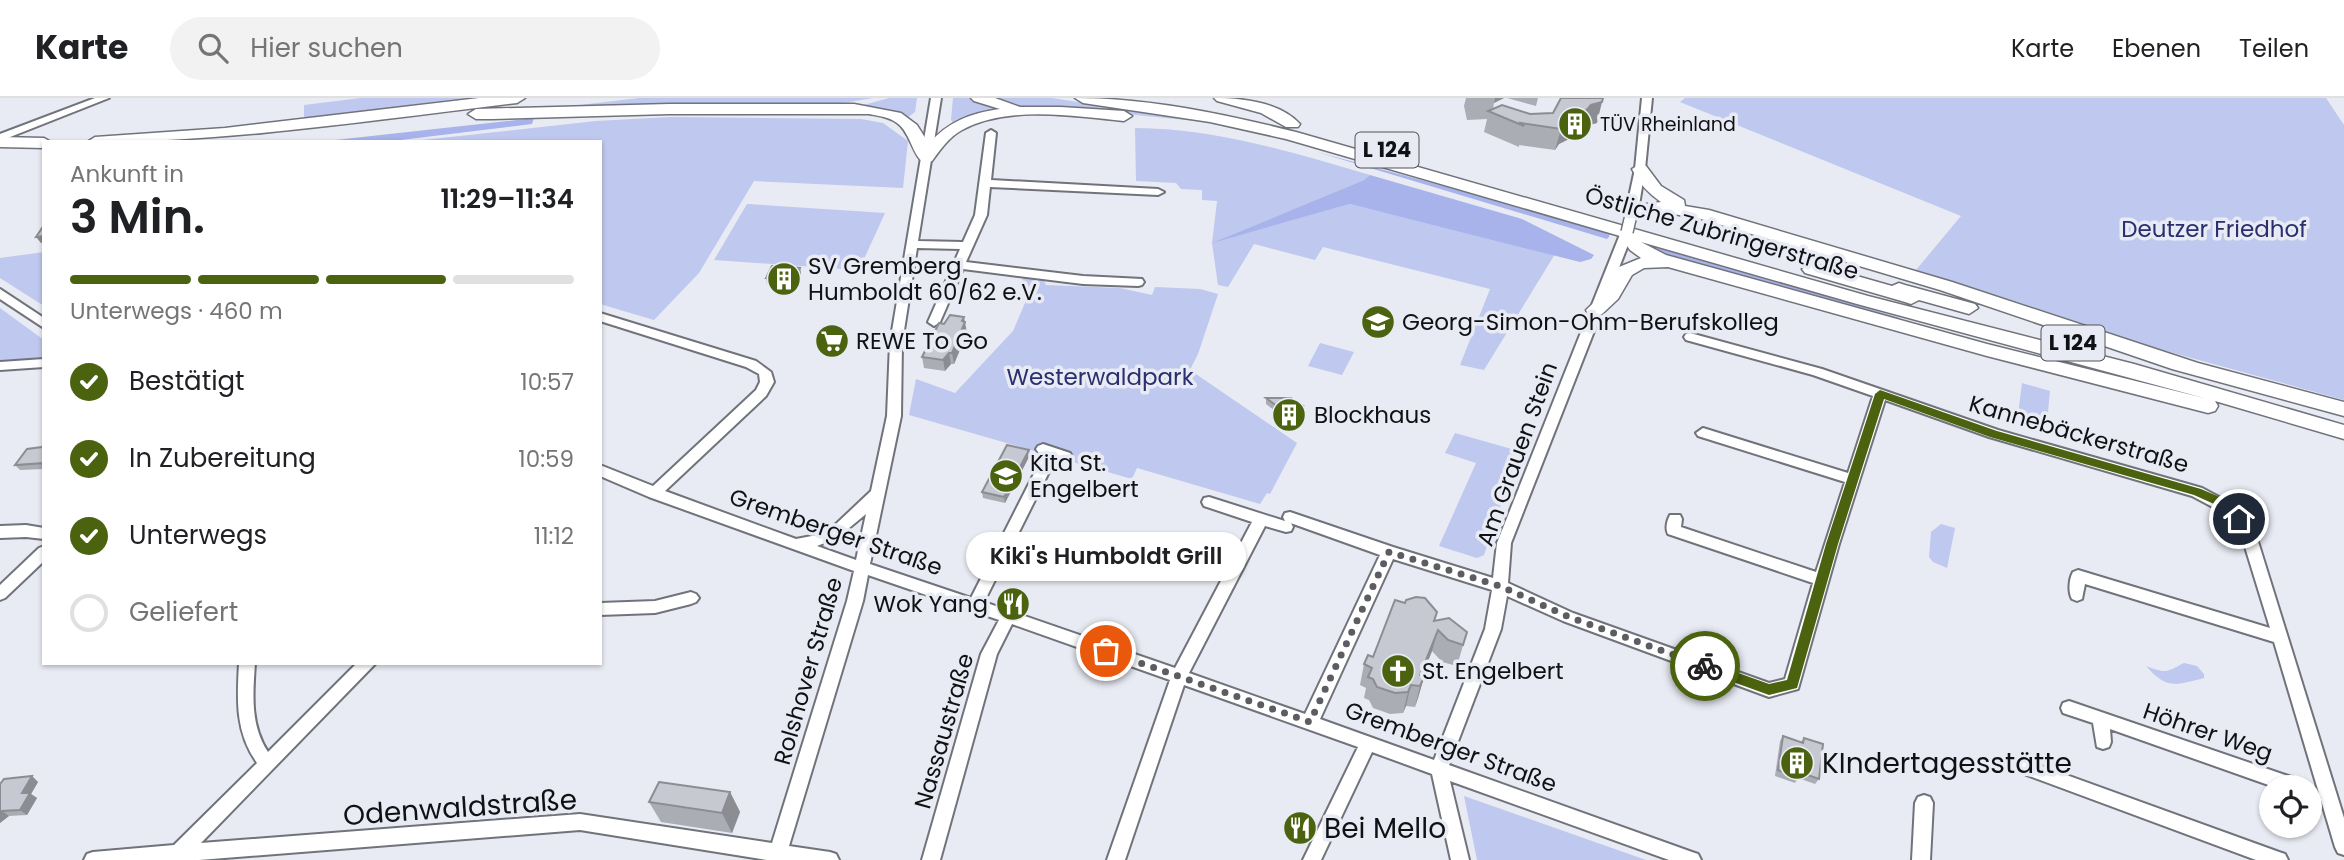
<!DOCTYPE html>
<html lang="de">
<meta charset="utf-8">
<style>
body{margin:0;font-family:Poppins,sans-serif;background:#f2f2f2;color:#202124;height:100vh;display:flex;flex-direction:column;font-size:26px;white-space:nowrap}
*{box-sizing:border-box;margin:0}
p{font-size:23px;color:#757577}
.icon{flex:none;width:38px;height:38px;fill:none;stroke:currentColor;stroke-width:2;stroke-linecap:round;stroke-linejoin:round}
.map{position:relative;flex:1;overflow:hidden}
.sheet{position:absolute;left:42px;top:42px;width:560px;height:525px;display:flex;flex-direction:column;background:#fff;border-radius:0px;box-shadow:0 2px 5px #0004}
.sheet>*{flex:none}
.tools{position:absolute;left:2259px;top:677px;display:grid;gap:14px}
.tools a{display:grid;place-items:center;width:63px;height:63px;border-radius:50%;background:#fff;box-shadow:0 2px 5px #0004;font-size:35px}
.pin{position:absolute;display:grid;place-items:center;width:60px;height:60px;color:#fff;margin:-30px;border:4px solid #fff;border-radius:50%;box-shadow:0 2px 7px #0007}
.courier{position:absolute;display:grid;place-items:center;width:70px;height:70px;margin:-35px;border:5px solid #4b620f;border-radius:50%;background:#fff;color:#222;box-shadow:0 2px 9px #0007}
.bubble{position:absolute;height:49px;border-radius:24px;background:#fff;box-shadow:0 2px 5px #0004;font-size:23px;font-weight:600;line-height:49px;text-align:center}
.overview em{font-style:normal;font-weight:600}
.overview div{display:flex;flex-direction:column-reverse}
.overview{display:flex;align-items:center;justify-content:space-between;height:119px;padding:0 28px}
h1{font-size:46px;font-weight:600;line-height:52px}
.bar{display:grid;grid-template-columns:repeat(4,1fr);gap:10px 7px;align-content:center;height:84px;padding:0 28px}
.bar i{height:9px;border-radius:5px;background:#e0e0e0}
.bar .current{background:#4b620f}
.bar p{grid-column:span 4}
ol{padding:0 28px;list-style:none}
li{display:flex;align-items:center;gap:21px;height:77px}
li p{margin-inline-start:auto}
li .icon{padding:7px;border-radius:50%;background:#4b620f;color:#fff;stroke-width:4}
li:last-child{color:#757577}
li i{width:38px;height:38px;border:4px solid #e0e0e0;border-radius:50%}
header{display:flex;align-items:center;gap:42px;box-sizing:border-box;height:98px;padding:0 35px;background:#fff;border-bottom:2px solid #e0e0e0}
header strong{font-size:33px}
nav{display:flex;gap:38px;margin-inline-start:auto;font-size:24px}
.search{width:490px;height:63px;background:#f2f2f2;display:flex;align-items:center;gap:18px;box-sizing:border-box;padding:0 24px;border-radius:38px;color:#757577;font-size:26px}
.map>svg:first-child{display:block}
.green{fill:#bfc8ee}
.forest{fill:#a7b3ea}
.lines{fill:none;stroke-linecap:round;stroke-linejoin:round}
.minor-casing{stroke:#71737b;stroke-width:4}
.highway-casing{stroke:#71737b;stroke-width:3}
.minor{fill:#fff;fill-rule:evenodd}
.highway{fill:#fff;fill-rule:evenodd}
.minor-bridge-casing{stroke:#71737b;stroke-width:14;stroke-linecap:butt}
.minor-bridge{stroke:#fff;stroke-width:11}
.wall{fill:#abadb5}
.shaded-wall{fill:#8b8d93}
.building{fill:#c7c9d2;stroke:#8b8d93;stroke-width:2}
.route{fill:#4b620f}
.done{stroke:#5c5d62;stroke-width:7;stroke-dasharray:0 12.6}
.labels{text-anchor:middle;stroke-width:7;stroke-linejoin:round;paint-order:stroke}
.far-poi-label{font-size:19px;fill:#101114;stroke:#e8ebf3;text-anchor:start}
.shield{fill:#e8ebf3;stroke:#515257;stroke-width:2}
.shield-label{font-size:21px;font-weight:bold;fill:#101114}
.park-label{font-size:23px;fill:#292f6f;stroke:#e8ebf3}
.street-label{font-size:23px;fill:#101114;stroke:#e8ebf3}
.poi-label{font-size:23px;fill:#101114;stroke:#e8ebf3;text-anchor:start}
.near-poi-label{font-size:28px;fill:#101114;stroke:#e8ebf3;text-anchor:start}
.near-street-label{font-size:28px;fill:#101114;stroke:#e8ebf3}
</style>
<header>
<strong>Karte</strong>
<div class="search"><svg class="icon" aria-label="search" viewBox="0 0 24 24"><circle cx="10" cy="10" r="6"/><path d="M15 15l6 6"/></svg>Hier suchen</div>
<nav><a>Karte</a><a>Ebenen</a><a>Teilen</a></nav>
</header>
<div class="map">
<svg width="2344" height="762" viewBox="0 0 2344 762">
<rect width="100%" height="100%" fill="#e8ebf3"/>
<!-- green -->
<path class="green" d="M361,0H463L304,21V7Z
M639,0H873L831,7L513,15Z
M889,0H917L915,14L907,20L860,8Z
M953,0H972L1008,12L955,27L951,22Z
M986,0H1052L1206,24L1105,14L1024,10Z
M1685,0H2326L2344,27V302L2155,250L1916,172L1961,118L1680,4Z
M671,19L861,21L883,25L908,43L903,90L754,83L699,175L654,222L600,206V44H404L596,23Z
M1135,30C1215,30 1295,55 1370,77L1364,82L1220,142L1350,106L1555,156L1484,272L1460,267L1490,191L1323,149L1315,162L1254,146L1228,189L1218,187L1212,145L1217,103L1202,102V92L1181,91L1176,85L1136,83Z
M747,106L885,115L859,172L714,162Z
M44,154V208L0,180V160Z
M1024,178L1042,180L1046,187L1120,190L1152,197L1155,189L1200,191L1218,196L1198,256L1190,272L1297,345L1270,396L1267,395L1260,406L1137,370L1132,381L909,317L916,281L955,295L1013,233L1031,191L1020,188Z
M0,210L44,242V261L0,262Z
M1320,245L1354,254L1342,277L1308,268Z
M2022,285L2050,293L2047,325L2018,317Z
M1455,335L1519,353L1484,457L1477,460L1439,448L1476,365L1445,355Z
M1941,426L1955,430L1947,470L1933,464L1929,459L1931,434Z
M2184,565L2197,568L2204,576V580C2176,587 2167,592 2146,568C2167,576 2166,574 2184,565Z
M1464,698L1646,762H1477Z"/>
<!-- forest -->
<path class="forest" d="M534,20L532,26L384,44H317Z
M1317,54L1585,126L1610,134L1609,139L1607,141Z
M1370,77L1522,121L1594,157L1591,161L1580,164L1350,106L1212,145L1364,82Z
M1636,141L1900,220L1899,222L1674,159L1644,148Z"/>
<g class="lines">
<!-- minor casing -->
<g class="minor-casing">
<path id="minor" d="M95,0H109L0,43V36Z
M931,0H941L918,143L963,144L975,117L986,35L991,32L996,35L991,82L1158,91L1164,94L1158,97L990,89L987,117L966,164L1083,178L1142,181L1144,184L1142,187L1138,188L1083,186L963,171L940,224L934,228L928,224L960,151L917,150L902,245L901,318L870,466L971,500L1044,356L1038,354L1036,351L1038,348L1043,346L1070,355L1072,358L1070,361L1065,363L1056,360L984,504L1175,570L1252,424L1204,408L1202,404L1204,400L1209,399L1291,425L1293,429L1291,433L1286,434L1265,428L1189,575L1305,616L1380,457L1285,423L1283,419L1285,415L1290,414L1393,449L1493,480L1497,445L1621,134L1627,131L1633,134L1511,445L1508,485L1573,515L1769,585L1785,581L1813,485L1668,436C1665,430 1667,423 1670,417H1680L1682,421L1681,429L1816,474L1845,384L1698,338L1696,335L1703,330L1848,375L1873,298L1813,277L1686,242L1684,239L1686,236L1690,235L1822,271L1998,332L2202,390L2234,407L2256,437L2344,720V757L2338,755L2335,749L2274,544L2085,486L2082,501L2077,503L2072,501C2068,494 2069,481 2073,474L2078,472L2270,530L2242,439L2224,415L2192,398L1989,339L1885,302L1839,446L1798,591L1769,599L1563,523L1507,498L1501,531L1449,667L1692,754L1698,756L1701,762H1669L1450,683L1469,762H1451L1432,676L1372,654L1321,762H1303L1358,649L1184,587L1125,762H1107L1170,582L1012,526L997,556L940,762H922L981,556L999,522L868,477L863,503L789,748L830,754L836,756L839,762H767L580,732L199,762H84L87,756L93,754L174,747L257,665C235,634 237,602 239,565H255C253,596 250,627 268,654L357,565H376L201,745L580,716L772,745L847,503L854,473L649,399L600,378V367L653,388L756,292L760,284L759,276L746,269L600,223V215L756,263L771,274L774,284L766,298L665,393L796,441L817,437L836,426L871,393L887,318L890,245ZM866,416L856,462L817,448L837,440ZM1393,461L1492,492L1485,531L1434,662L1320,621Z
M1642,0H1652L1645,71L1638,113L1632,116L1626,113L1635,71Z
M0,191L44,220V230L0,201Z
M44,261V269L0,272V264Z
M26,427L44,430V441L26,439L0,440V428Z
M44,448V463L5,500L0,502V487L39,450Z
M691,494L696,496L699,500L696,504L691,506L655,515L600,517V505L655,503Z
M2069,603L2300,682L2306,685L2308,690H2277L2110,631L2111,644L2109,649L2103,651L2097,649L2093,625L2063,615L2061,610L2063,605Z
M2022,661L2279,754L2285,756L2288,762H2256L2016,673L2014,668L2016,663Z
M1924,697L1930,699L1933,705L1930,762H1912L1915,705L1918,699Z"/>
</g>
<!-- highway casing -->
<g class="highway-casing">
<path id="highway" d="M479,0H525L517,5C374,22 232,44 87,44L95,39L225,30Z
M971,0H995L1020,9H1061L1124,13L1132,18L1124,23C1074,18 1008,7 962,32C949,39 940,52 932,63L926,65C913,62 911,34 897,25C889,19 879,18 869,16H669L492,21H476L468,16L476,11L669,6H854L901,15L917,27L929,46C947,24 971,15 1000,11L974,3Z
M1075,0C1149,0 1224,16 1296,34L1868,198L2134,266L2344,327V341L2215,303L2218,308L2215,313L2208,315L1987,258L1668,169L1644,170L1632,177L1618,201L1602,216H1588L1586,212L1605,194L1619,169L1641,160L1630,152L1620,138L1286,41L1210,24L1083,5ZM1641,144L1857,206L2204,300L1987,246L1666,157Z
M1214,0C1242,0 1280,4 1300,26L1298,29H1286L1261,15L1217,3Z
M0,39L44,40L51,44H44V50L0,49Z
M1640,66L1646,68L1661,88L1684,102L1685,108L1709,112L1952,184L2198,265L2344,304V318L2172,271L1940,192L1701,121L1657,113L1632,118L1626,117L1624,113L1626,109L1661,104C1648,95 1639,85 1632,71Z
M1811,165L1892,188L1899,185L1905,187L1975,206L1978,210L1969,216L1919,202L1911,206L1905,204L1805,175L1802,171Z"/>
</g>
<!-- minor -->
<use href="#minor" class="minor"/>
<!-- highway -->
<use href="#highway" class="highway"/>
<!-- minor-bridge casing -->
<g class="minor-bridge-casing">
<path id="minor-bridge" d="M1627,134L1632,113"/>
</g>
<!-- minor-bridge -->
<use href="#minor-bridge" class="minor-bridge"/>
</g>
<!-- wall -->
<path class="wall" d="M1466,0H1504L1494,5L1493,11L1597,25L1585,28L1577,37L1559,46L1555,52L1519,47V49L1484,34L1487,21L1467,22L1464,8Z
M1507,0H1538L1536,8Z
M800,170L801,176L795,188L767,186L766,180Z
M964,224L967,235L954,266H951L945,273L924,270L922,259L944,226Z
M1266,300L1303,308L1302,314L1288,323L1266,306Z
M44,347V371L20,372L15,367Z
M1029,352L1030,357L1005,405L983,400L982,394Z
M1435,523L1467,534L1457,568L1442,564L1432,553L1422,578L1424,579L1418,600L1415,609L1406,608L1403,615L1390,616L1373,610L1369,602L1364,600L1366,590L1360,587L1364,566L1373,559Z
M1783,638L1801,644L1804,640L1819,681L1815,686L1798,680L1795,685L1775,678L1780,643Z
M32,678L38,684L31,696L37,700L27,717L9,718L0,725V686Z
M730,694L740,714L732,735L661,724L649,704Z"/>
<!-- shaded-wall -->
<path class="shaded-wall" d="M1495,0H1504L1494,5Z
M1602,4L1597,25L1585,28L1577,37L1559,46L1555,52L1561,31L1564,25L1591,7Z
M44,138V144L41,145L36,139Z
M800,170L801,176L795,188L794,182Z
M964,219L967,235L954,266L952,255Z
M949,255L951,266L945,273L943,262Z
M1303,308L1302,314L1288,323L1289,317Z
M1029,352L1030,357L1005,405L1004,399Z
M1438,532L1432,553L1418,588L1420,577Z
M1424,579L1418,600L1415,609L1420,588Z
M1411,587L1406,608L1403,615L1408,594Z
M32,678L38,684L31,696L37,700L27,717L20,712L22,695Z
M730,694L740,714L732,735L722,715Z
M2,713L9,718L0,725V715Z"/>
<!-- building -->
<path class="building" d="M1561,0H1603L1602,4L1591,7L1583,16L1564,25L1561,31L1521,25L1524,28L1488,13L1502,7L1530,16L1553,15Z
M44,127V138L36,139Z
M772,168L800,170L794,182L766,180Z
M950,217L964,219L962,223L965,224L952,255H949L943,262L922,259L939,225L944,226Z
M1266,300H1291L1303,308L1289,317Z
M44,347V365L15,367L27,351L42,349Z
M1007,347L1029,352L1004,399L982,394Z
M1416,499L1425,500L1437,514L1434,523L1449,520L1467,534L1463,547L1448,542L1438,532L1420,577L1424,579L1420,588L1411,587L1408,594L1395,595L1377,589L1373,581L1368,579L1372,570L1364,566L1368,557L1373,559L1395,502L1405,505L1406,502Z
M1783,638L1803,645L1804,640L1823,646L1819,681L1799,674L1798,680L1778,672Z
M32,678L22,695H30L20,712L2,713L0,715V686L4,681Z
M659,684L730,694L722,715L649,704Z"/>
<!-- route -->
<path class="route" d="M1880,292L1997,333L2201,391L2222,400L2245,421L2243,424H2235L2214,406L2194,397L1990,339L1884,301L1838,446L1797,590L1769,597L1700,572L1698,568L1705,563L1769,586L1787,582L1826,446L1875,296Z"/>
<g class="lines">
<!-- done -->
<path class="done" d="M1106,553L1310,624L1389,454L1500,488L1569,519L1705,568"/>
</g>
<!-- icons -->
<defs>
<g id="building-disc" transform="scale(1.75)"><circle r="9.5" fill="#4b620f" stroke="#e8ebf3"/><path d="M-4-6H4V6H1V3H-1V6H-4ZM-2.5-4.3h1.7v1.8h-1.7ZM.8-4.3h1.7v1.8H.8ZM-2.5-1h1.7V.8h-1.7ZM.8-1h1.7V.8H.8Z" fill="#fff"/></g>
<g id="school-disc" transform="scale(1.75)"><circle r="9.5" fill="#4b620f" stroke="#e8ebf3"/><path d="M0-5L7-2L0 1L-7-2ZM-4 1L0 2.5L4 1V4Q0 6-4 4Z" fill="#fff"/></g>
<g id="supermarket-disc" transform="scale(1.75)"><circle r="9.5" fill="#4b620f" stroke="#e8ebf3"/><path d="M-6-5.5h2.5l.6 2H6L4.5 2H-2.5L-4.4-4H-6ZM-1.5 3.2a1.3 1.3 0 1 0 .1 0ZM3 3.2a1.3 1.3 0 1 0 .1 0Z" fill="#fff"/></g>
<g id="restaurant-disc" transform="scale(1.75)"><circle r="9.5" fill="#4b620f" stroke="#e8ebf3"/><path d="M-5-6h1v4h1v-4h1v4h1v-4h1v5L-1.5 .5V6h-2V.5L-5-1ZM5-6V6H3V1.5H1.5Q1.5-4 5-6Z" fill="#fff"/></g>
<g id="church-disc" transform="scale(1.75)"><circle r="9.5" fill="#4b620f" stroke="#e8ebf3"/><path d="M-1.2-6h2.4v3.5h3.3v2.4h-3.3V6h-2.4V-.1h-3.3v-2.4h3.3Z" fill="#fff"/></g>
</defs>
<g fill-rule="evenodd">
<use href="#building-disc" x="1575" y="26"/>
<use href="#building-disc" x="784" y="181"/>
<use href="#school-disc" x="1378" y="224"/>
<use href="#supermarket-disc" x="832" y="243"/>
<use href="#building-disc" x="1289" y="317"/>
<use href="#school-disc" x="1006" y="378"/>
<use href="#restaurant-disc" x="1013" y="506"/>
<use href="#church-disc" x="1398" y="573"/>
<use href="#building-disc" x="1797" y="665"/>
<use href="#restaurant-disc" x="1300" y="730"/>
</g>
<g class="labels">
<!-- far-poi labels -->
<g class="far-poi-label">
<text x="1600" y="33">TÜV Rheinland</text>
</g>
<!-- shield labels -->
<g class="shield">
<rect x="1355.5" y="34.5" width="63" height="35" rx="5"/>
<rect x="2041.5" y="227.5" width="63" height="35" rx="5"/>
</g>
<g class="shield-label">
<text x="1387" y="59">L 124</text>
<text x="2073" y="252">L 124</text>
</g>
<!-- park labels -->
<g class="park-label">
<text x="2214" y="139">Deutzer Friedhof</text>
<text x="1100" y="287">Westerwaldpark</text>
</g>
<!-- street labels -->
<g class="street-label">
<text transform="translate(1722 135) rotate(16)" y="8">Östliche Zubringerstraße</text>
<text transform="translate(2079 336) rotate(16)" y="8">Kannebäckerstraße</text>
<text transform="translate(1517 356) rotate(-70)" y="8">Am Grauen Stein</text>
<text transform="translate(836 434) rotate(19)" y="8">Gremberger Straße</text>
<text transform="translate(808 573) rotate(-74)" y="8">Rolshover Straße</text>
<text transform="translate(944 633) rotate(-74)" y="8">Nassaustraße</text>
<text transform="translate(2208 634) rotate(19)" y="8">Höhrer Weg</text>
<text transform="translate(1451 649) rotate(20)" y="8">Gremberger Straße</text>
</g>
<!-- poi labels -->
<g class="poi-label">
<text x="808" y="176">SV Gremberg<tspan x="808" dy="26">Humboldt 60/62 e.V.</tspan></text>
<text x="1402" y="232">Georg-Simon-Ohm-Berufskolleg</text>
<text x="856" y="251">REWE To Go</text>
<text x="1314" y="325">Blockhaus</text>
<text x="1030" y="373">Kita St.<tspan x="1030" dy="26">Engelbert</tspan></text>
<text x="988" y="514" text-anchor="end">Wok Yang</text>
<text x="1422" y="581">St. Engelbert</text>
</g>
<!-- near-poi labels -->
<g class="near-poi-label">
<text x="1822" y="675">KIndertagesstätte</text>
<text x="1324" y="740">Bei Mello</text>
</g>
<!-- near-street labels -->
<g class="near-street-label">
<text transform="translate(460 709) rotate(-4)" y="10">Odenwaldstraße</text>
</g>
</g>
</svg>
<div class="tools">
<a><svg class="icon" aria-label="locate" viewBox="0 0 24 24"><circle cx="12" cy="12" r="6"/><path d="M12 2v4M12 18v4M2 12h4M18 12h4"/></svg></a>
</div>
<div class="pin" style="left:1106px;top:553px;background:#ea580c"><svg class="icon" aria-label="bag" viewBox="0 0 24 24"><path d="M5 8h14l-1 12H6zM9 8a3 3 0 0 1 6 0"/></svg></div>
<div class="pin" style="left:2239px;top:421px;background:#1f2937"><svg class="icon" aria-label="home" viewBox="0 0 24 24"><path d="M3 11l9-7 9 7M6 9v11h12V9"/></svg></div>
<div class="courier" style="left:1705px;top:568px"><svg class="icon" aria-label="bike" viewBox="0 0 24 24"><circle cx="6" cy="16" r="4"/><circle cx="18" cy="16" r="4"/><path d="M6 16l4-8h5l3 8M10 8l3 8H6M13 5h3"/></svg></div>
<div class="bubble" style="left:966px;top:434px;width:280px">Kiki's Humboldt Grill</div>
<section class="sheet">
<div class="overview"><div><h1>3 Min.</h1><p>Ankunft in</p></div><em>11:29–11:34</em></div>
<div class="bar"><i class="current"></i><i class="current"></i><i class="current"></i><i></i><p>Unterwegs · 460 m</p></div>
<ol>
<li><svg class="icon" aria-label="check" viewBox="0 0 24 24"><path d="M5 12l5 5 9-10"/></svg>Bestätigt<p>10:57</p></li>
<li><svg class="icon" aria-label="check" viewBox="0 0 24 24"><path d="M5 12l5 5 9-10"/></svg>In Zubereitung<p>10:59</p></li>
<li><svg class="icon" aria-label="check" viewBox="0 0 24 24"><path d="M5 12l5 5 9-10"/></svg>Unterwegs<p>11:12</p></li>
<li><i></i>Geliefert</li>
</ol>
</section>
</div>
